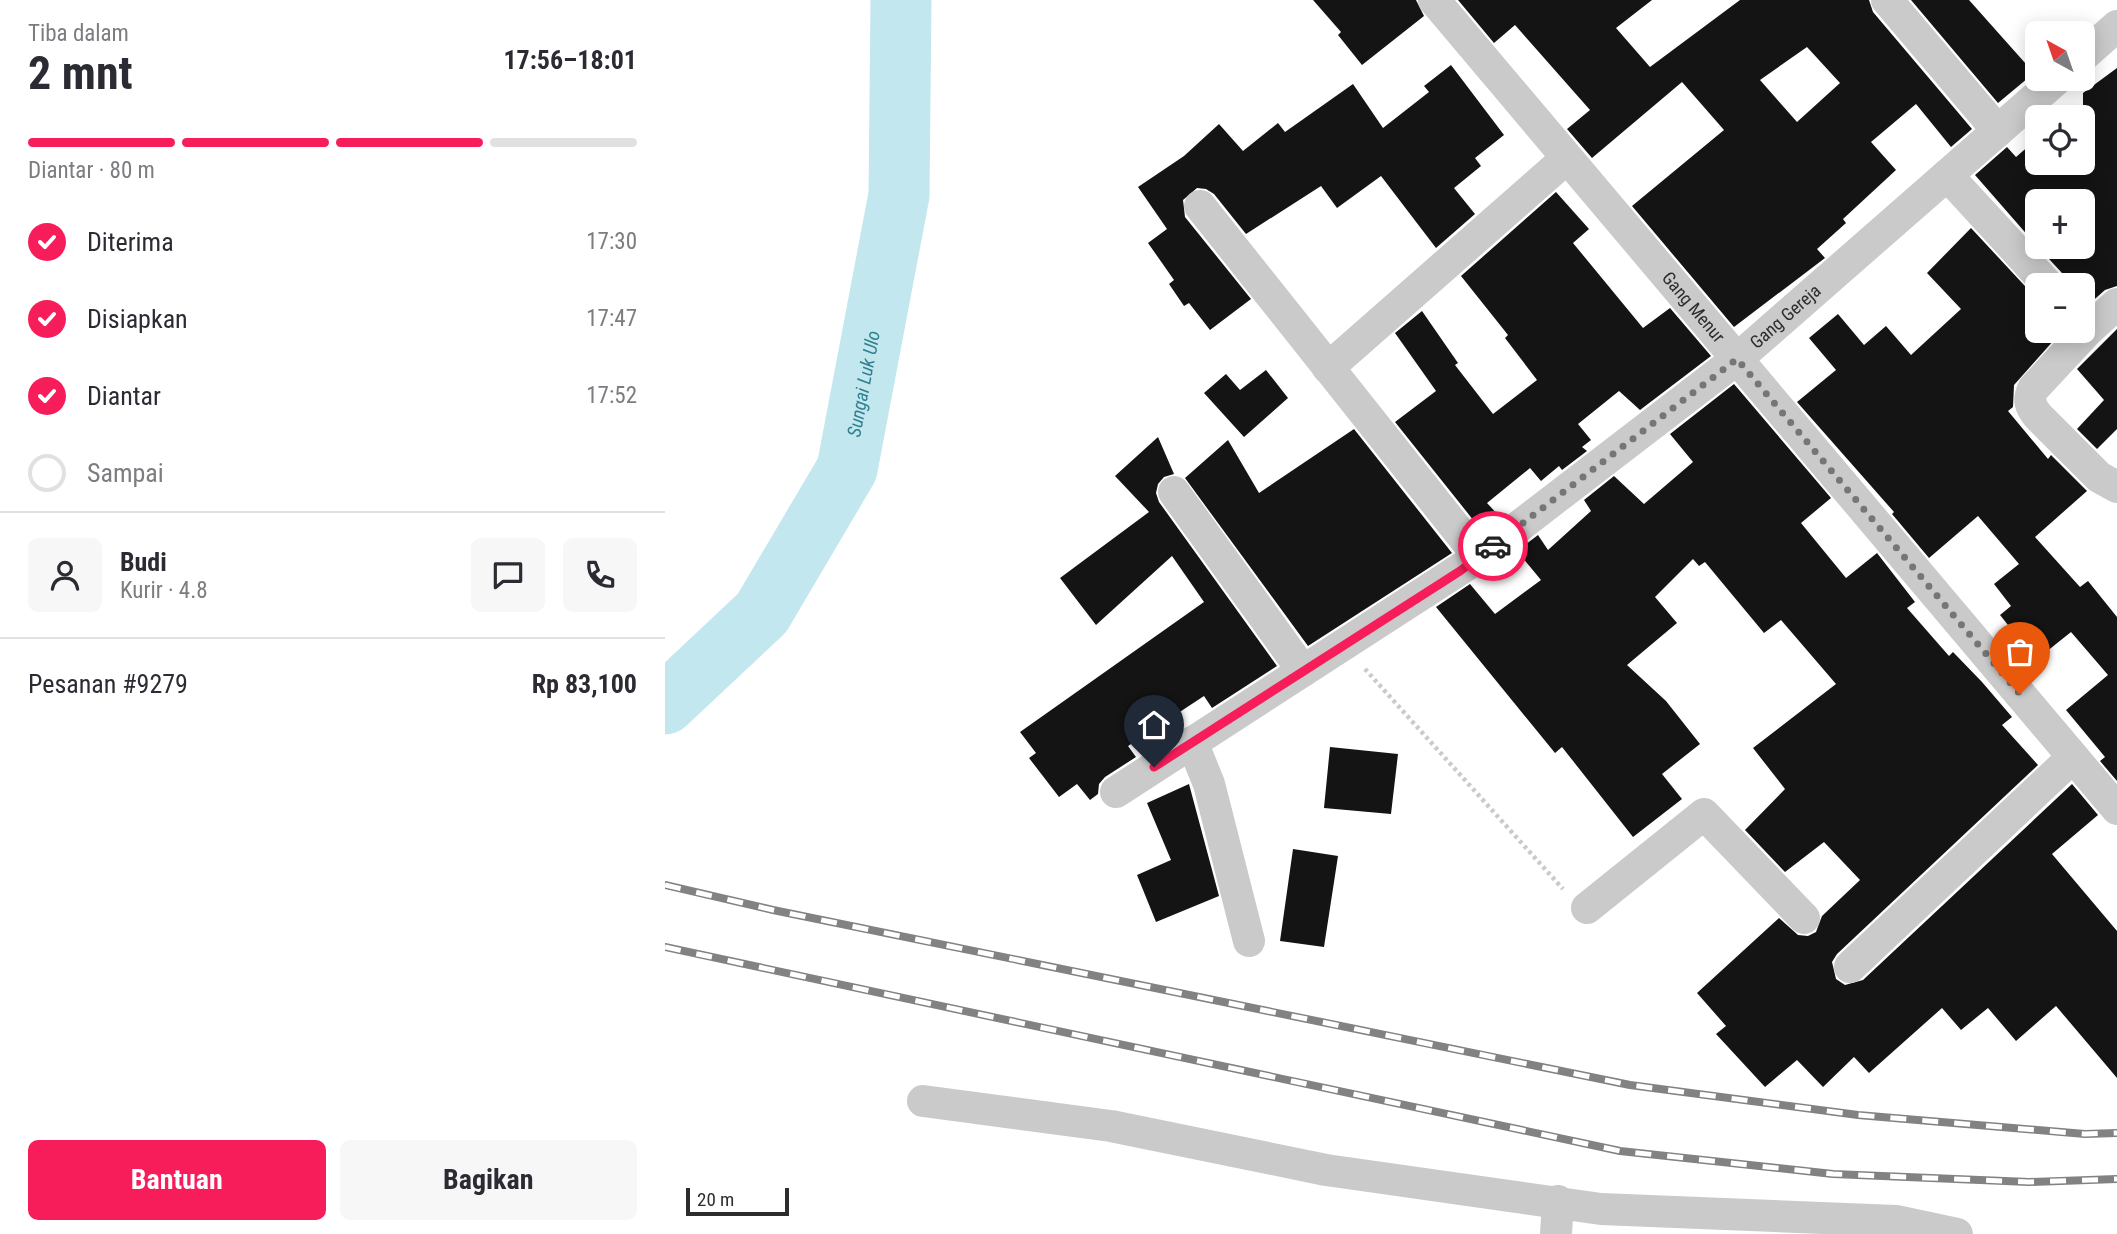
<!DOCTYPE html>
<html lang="id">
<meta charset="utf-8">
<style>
body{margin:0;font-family:"Roboto Condensed",sans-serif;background:#f7f7f7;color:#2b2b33;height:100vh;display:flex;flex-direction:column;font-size:26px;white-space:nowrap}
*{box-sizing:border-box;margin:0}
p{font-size:23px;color:#7c7c81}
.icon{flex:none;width:38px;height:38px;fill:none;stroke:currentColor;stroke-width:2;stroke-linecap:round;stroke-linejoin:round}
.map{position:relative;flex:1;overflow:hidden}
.side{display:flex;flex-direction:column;background:#fff;width:665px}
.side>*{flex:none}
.needle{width:46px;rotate:320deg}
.tools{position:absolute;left:1360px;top:21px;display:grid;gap:14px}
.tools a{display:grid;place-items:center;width:70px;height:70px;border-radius:10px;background:#fff;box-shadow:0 4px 18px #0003;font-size:35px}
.scale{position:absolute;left:21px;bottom:18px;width:103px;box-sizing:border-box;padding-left:7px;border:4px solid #2d2d2d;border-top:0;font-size:19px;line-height:24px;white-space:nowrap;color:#2d2d2d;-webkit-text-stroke:5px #fff;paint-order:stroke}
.pin{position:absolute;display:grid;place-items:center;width:60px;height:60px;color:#fff;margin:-72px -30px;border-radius:50% 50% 50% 0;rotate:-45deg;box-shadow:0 0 7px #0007}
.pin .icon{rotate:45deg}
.courier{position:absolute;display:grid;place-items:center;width:70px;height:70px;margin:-35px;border:5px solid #f71d5b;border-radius:50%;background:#fff;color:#222;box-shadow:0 2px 9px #0007}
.headline em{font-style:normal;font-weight:700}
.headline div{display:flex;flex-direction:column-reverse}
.headline{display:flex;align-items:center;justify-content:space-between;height:119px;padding:0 28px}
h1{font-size:46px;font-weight:700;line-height:52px}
.bar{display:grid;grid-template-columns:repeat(4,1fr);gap:10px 7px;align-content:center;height:84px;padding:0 28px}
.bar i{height:9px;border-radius:5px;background:#e1e1e2}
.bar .selected{background:#f71d5b}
.bar p{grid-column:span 4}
.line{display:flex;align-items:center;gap:18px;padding:0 28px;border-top:2px solid #e1e1e2}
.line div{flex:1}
.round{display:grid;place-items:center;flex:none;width:74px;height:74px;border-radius:10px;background:#f7f7f7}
ol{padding:0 28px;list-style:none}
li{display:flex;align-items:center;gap:21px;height:77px}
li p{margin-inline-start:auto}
li .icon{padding:7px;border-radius:50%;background:#f71d5b;color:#fff;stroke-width:4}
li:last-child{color:#7c7c81}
li i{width:38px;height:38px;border:4px solid #e1e1e2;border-radius:50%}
.action{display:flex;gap:14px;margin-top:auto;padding:14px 28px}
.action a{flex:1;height:80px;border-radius:10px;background:#f71d5b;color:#fff;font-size:28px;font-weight:700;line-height:80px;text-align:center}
.action a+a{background:#f7f7f7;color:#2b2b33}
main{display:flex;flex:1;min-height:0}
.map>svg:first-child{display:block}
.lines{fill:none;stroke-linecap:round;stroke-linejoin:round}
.river{stroke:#c3e7ef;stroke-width:61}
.building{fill:#141414;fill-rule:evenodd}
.path{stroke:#cacaca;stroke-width:4.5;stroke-dasharray:3.5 3.5;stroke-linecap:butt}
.minor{stroke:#cacaca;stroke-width:32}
.rail-casing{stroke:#828282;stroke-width:8}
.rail{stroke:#fff;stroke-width:5;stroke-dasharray:16;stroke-linecap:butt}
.done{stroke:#767676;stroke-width:7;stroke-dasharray:0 12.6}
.route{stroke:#f71d5b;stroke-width:9}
.labels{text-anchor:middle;stroke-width:7;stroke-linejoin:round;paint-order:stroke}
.street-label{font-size:18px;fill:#2d2d2d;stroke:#fff}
.water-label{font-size:19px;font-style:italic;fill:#318090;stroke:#fff}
</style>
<main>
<section class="side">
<div class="headline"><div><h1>2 mnt</h1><p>Tiba dalam</p></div><em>17:56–18:01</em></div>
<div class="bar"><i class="selected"></i><i class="selected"></i><i class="selected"></i><i></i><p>Diantar · 80 m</p></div>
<ol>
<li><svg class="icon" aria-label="check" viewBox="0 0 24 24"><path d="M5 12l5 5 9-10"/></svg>Diterima<p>17:30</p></li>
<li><svg class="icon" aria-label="check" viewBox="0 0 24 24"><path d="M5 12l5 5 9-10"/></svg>Disiapkan<p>17:47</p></li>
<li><svg class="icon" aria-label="check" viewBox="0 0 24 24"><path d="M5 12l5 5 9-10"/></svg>Diantar<p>17:52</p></li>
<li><i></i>Sampai</li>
</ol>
<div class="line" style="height:126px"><a class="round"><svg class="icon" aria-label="person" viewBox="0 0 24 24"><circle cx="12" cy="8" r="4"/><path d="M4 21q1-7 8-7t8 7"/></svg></a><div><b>Budi</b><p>Kurir · 4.8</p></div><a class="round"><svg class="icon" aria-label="chat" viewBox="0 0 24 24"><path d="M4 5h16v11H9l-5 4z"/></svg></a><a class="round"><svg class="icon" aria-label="phone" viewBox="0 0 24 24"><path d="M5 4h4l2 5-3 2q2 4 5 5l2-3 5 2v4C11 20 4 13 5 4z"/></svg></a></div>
<div class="line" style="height:91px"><div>Pesanan #9279</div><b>Rp 83,100</b></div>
<div class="action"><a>Bantuan</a><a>Bagikan</a></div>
</section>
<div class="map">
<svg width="1452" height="1234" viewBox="0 0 1452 1234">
<rect width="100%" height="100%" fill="#fff"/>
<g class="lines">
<!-- river -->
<path class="river" id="s1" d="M0,704L97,613L182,469L234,195L236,0"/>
</g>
<!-- building -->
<path class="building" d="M648,0H751L759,16L697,65L673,35L676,32Z
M793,0H987L951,28L985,67L1075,0H1204L1208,12L1307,129L1286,147L1251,104L1206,142L1231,170L1178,219L1181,223L1152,249L1160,258L1069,327L967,206L1059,130L1017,82L927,158L902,129L925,110L850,25L829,43ZM1142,47L1175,83L1132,122L1095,80Z
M1246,0H1304L1369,73L1333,103Z
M786,65L839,135L810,158L816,166L789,188L810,214L771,248L716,176L672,208L656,186L581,234L549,194L541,189L532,188L518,200L520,217L586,299L545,330L524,303L519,306L504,284L509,280L483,243L502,229L473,187L519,156L554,124L578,151L613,123L620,132L688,84L718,128L764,92L759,86Z
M1452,68V286L1440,290L1423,305L1418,304V285H1401L1397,273L1373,247H1418V201H1372V246L1310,175L1342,147L1351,157L1372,139V163H1418V93Z
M891,192L924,229L908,243L978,328L1005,308L1046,356L975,410L954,391L913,424L926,440L917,447L922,451L897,470L894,466L876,481L865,468L822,503L835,517L817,531L730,422L771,391L730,333L757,311L793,363L790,365L828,414L872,380L840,338L843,335L796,276Z
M1306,228L1372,299V331H1397L1349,385L1348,407L1343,411L1383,459L1386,455L1422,491L1370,537L1415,587L1423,581L1452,617V781L1435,761L1440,757L1401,710L1443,675L1406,632L1371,660L1335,615L1346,606L1329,584L1354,564L1313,516L1264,558L1227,514L1229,512L1132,402L1171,370L1144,338L1173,314L1199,345L1221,326L1246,355L1296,309L1262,273Z
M1452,329V429L1432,449L1412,429L1439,400L1412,369Z
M601,370L623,398L579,437L539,393L561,374L575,390Z
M1069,384L1166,498L1136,523L1181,578L1212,553L1250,602L1242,608L1284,656L1288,652L1317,682L1347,717L1337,725L1373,765L1172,954L1167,962L1171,979L1180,985L1198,980L1407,784L1433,815L1387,854L1452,931V1078L1391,1006L1351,1041L1323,1008L1296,1030L1277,1008L1204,1073L1189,1057L1158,1087L1132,1060L1100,1087L1051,1034L1061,1026L1032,993L1114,918L1133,935L1143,936L1151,932L1157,916L1195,880L1159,842L1120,872L1080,830L1120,789L1088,748L1171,684L1116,620L1099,633L1040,562L1034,566L1028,559L990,597L1012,623L962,665L1001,701L1035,744L997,774L1017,799L968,837L897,747L890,753L771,607L805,584L830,614L876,580L852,551L873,535L883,550L926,511L919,500L949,476L979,504L1028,462L1005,434Z
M689,429L787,553L643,646L520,478L563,440L594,493Z
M493,437L509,474L499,477L493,484L491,493L494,502L612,666L547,708L539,696L463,746L471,757L440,777L434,784L433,794L425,800L412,784L394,797L364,758L371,753L355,732L539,602L507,556L431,625L395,578L484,512L450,476Z
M665,747L733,754L726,814L659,808Z
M524,784L554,896L491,922L472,875L506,860L482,803Z
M628,849L673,856L659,947L615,941Z"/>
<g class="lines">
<!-- path -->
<path class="path" d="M700,669L898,889"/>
<!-- minor -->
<g class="minor">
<path id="s2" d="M769,0L1452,809"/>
<path d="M1222,0L1333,131"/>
<path d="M1418,56L1452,26"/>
<path d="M1282,175L1383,285"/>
<path d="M535,206L814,557"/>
<path d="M1418,322L1423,330L1452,304"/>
<path d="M1423,330L1368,389C1363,400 1365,406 1373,416L1434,477L1452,487"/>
<path d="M663,368L902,158"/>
<path d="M509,492L638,671"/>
<path d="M527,742L544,784L584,941"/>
<path id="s3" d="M451,792L814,557L1072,359L1392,79"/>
<path d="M922,908L1039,814L1139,918"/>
<path d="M1185,967L1408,757"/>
<path d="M258,1101L446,1126L661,1170L936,1209L1231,1221L1292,1234"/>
<path d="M891,1234L893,1201"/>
</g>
<!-- rail casing -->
<g class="rail-casing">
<path id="rail" d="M0,885L108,910L965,1085L1193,1115L1420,1134L1452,1133
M0,947L955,1151L1168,1174L1364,1182L1452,1179"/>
</g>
<!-- rail -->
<use href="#rail" class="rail"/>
</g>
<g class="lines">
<!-- done -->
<path class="done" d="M828,546L1072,359L1355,694"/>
<!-- route -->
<path class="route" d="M489,767L795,571L828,546"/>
</g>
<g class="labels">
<!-- street labels -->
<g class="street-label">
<text dy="6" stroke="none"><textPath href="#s2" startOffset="402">Gang Menur</textPath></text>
<text dy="6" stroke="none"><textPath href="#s3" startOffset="822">Gang Gereja</textPath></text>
</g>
<!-- water labels -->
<g class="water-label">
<text dy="7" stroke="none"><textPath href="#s1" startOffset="387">Sungai Luk Ulo</textPath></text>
</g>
</g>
</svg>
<div class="tools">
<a><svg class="needle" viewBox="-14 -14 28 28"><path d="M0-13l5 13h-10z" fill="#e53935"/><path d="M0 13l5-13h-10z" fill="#7c7c81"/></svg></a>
<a><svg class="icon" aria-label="locate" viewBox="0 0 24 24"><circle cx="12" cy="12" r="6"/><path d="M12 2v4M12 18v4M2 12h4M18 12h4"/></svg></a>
<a>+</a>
<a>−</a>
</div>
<div class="scale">20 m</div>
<div class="pin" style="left:1355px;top:694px;background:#ea580c"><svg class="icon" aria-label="bag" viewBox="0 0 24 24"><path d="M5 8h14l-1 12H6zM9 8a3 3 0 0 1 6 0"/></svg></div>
<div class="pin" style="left:489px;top:767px;background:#1f2937"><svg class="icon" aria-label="home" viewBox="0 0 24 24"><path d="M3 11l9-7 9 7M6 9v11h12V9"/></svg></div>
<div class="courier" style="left:828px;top:546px"><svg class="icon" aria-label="car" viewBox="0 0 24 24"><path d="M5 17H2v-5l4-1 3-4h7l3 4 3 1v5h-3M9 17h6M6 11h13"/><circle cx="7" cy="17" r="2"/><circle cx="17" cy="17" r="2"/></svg></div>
</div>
</main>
